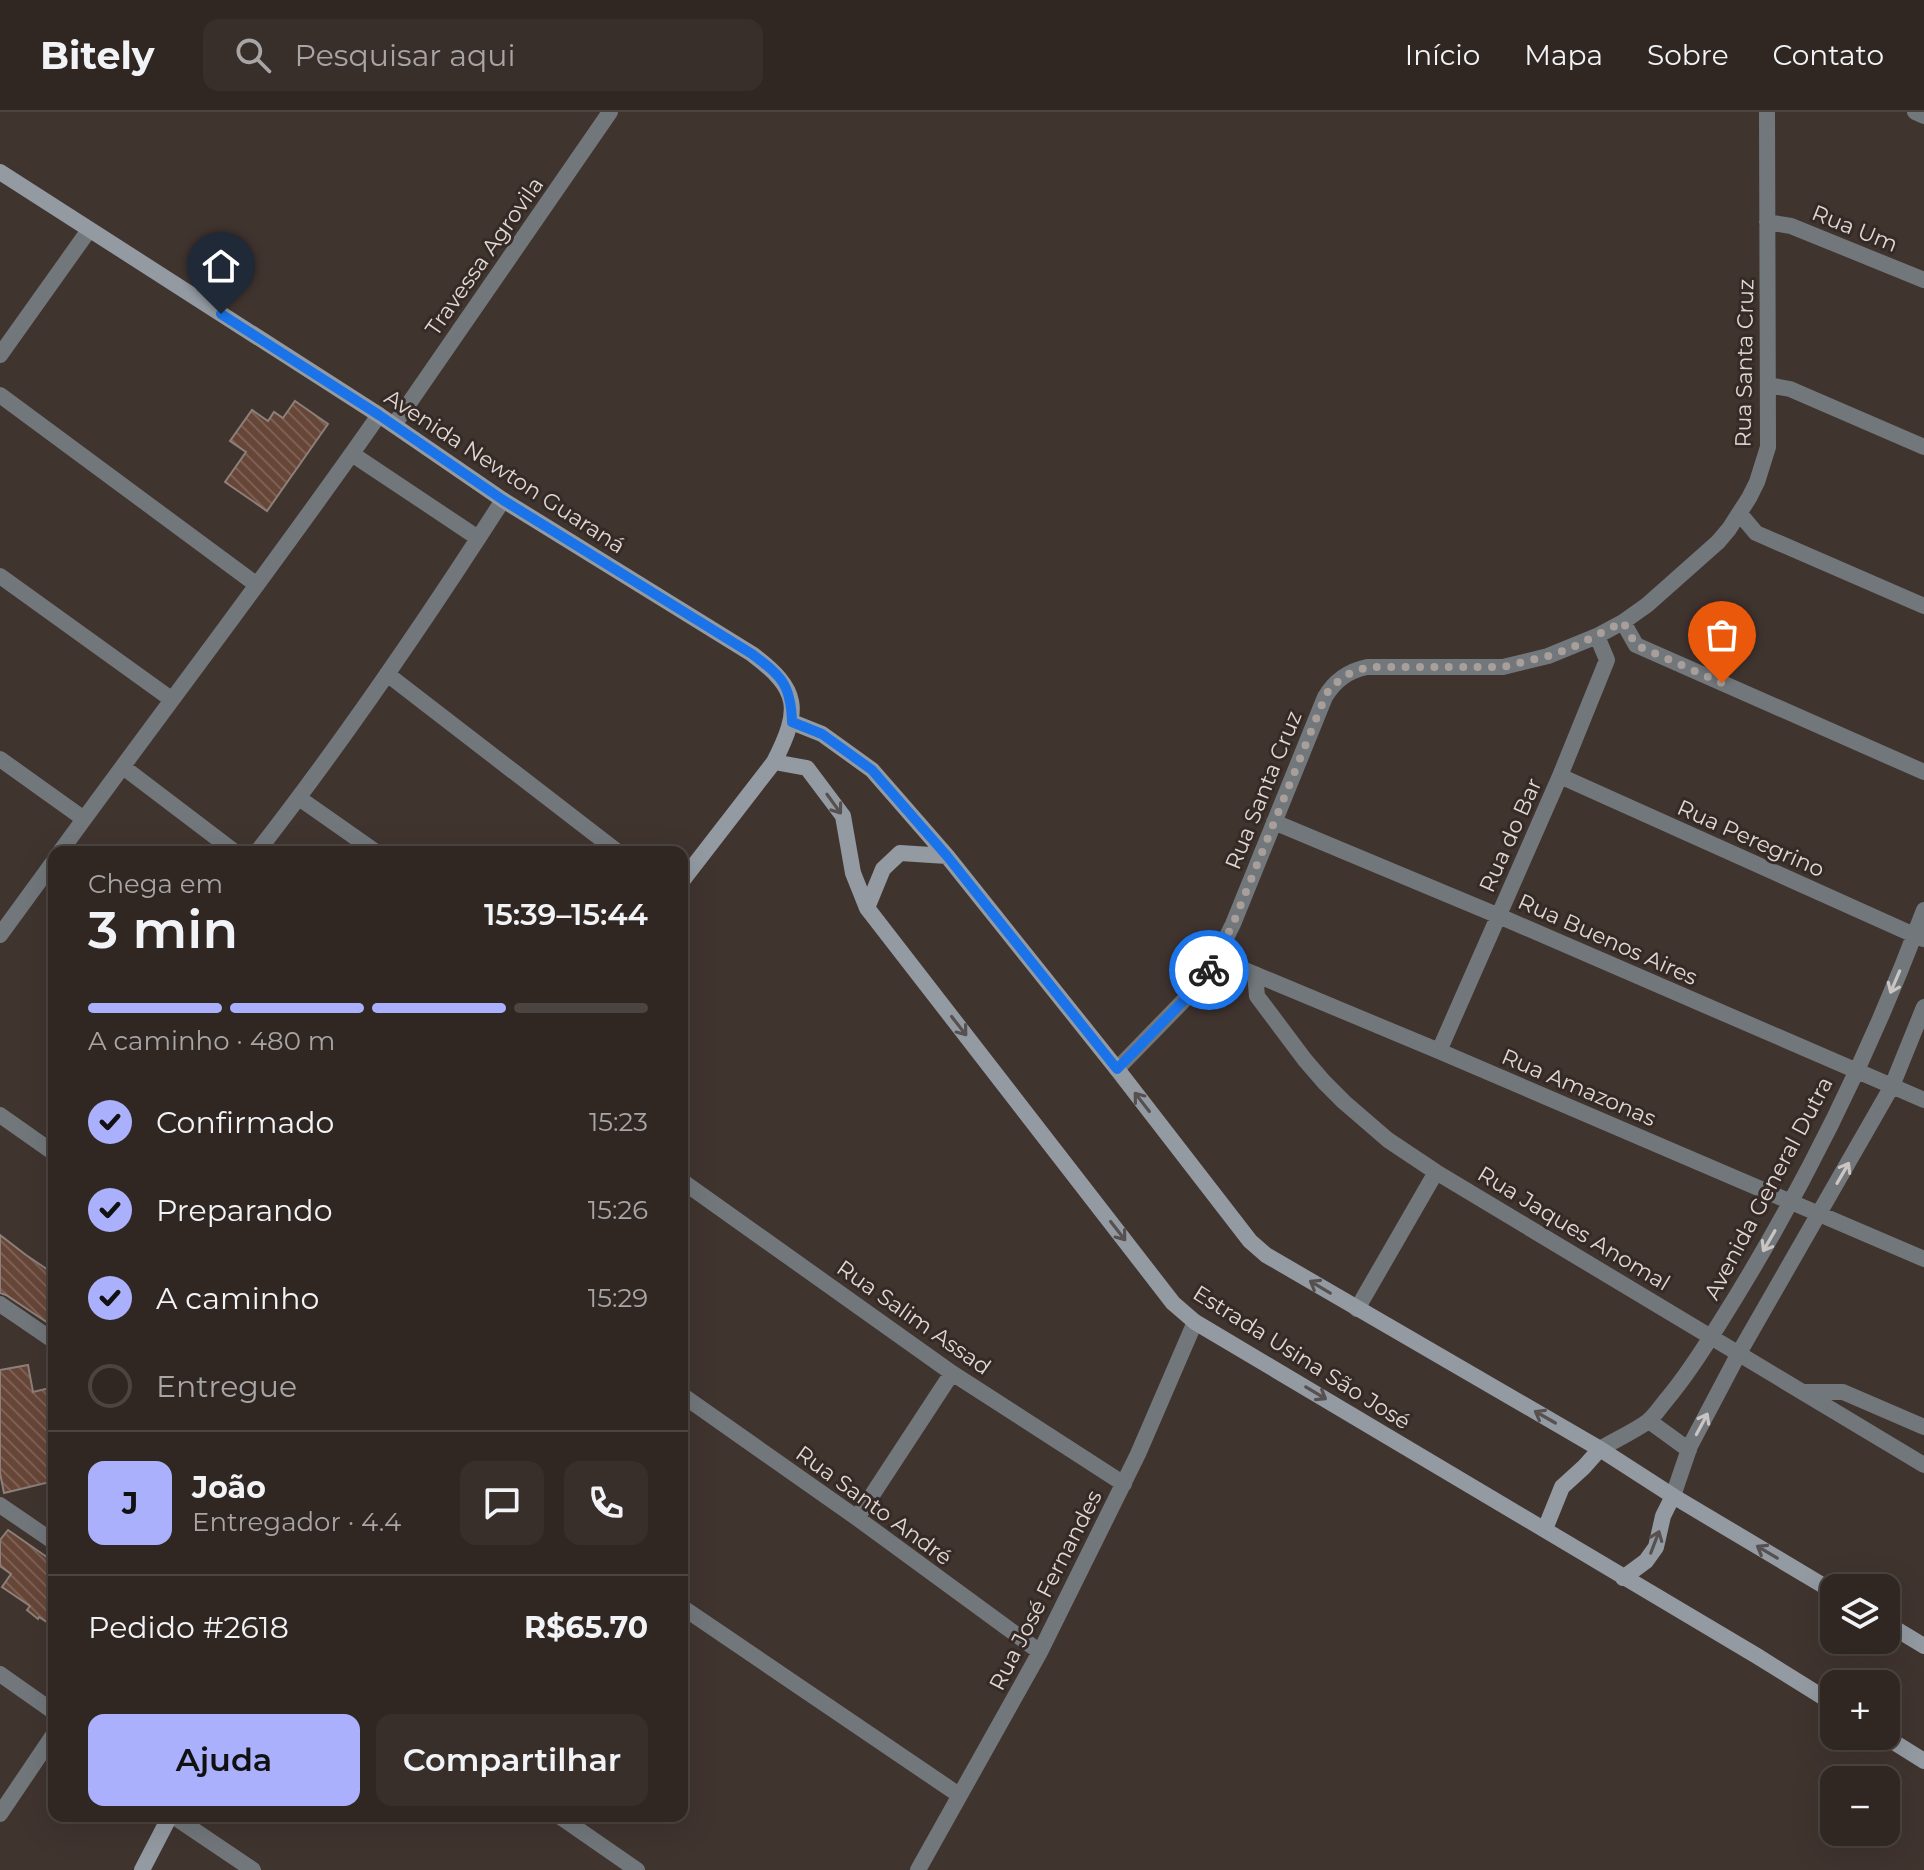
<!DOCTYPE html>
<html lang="pt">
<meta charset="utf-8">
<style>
body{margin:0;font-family:Montserrat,sans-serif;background:#382f2b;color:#f1f3f6;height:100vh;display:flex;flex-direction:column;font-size:30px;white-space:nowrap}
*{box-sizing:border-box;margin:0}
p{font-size:26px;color:#a8a5a6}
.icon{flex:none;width:44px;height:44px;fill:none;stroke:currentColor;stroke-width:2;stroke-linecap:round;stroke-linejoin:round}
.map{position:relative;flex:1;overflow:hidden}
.sheet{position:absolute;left:48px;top:734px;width:640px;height:976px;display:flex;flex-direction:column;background:#302723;border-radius:16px;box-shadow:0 8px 32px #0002,0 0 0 2px #4b4441}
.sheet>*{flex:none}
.tools{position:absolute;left:1820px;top:1462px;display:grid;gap:16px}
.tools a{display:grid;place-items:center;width:80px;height:80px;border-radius:16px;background:#302723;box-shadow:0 8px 32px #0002,0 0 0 2px #4b4441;font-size:40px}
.pin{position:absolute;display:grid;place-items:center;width:68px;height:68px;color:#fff;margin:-82px -34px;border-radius:50% 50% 50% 0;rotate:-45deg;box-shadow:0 0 8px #0007}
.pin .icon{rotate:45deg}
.courier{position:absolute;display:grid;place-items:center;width:80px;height:80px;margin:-40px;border:6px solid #1a73e8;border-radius:50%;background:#fff;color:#222;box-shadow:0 2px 10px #0007}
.overview em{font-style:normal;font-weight:600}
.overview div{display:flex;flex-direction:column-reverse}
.overview{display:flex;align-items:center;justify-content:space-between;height:136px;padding:0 40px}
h1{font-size:52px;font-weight:600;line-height:60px}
.bar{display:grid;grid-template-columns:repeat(4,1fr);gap:12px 8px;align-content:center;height:96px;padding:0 40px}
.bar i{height:10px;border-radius:6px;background:#4b4441}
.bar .on{background:#aab0fb}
.bar p{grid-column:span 4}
.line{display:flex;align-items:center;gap:20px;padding:0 40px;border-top:2px solid #4b4441}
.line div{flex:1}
.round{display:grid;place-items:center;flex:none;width:84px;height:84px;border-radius:16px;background:#382f2b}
ol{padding:0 40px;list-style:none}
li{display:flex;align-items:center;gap:24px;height:88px}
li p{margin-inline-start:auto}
li .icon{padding:8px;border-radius:50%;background:#aab0fb;color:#111;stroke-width:4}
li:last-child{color:#a8a5a6}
li i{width:44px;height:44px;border:4px solid #4b4441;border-radius:50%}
.primary-button{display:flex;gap:16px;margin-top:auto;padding:16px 40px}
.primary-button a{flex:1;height:92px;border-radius:16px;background:#aab0fb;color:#111;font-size:32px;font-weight:600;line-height:92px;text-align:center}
.primary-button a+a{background:#382f2b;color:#f1f3f6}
header{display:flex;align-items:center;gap:48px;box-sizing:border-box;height:112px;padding:0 40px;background:#302723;border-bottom:2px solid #4b4441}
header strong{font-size:38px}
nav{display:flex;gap:44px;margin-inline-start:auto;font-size:28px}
.search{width:560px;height:72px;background:#382f2b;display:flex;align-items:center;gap:20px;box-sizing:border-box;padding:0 28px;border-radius:16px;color:#a8a5a6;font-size:30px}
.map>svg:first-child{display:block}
.building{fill:url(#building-back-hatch);stroke:#8d7f79;stroke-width:2}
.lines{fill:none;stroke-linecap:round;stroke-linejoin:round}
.street{stroke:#72777b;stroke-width:16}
.secondary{stroke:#939aa1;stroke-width:16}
.oneway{stroke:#565150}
.oneway2{stroke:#cac5c3}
.done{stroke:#a89f9b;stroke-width:8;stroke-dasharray:0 14.4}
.route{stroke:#1a73e8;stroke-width:10}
.labels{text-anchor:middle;stroke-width:6;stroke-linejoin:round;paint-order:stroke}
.street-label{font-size:22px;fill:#e0d8d5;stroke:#352a25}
</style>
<header>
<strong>Bitely</strong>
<div class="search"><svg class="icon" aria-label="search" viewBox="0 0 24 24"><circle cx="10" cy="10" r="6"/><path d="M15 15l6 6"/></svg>Pesquisar aqui</div>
<nav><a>Início</a><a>Mapa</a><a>Sobre</a><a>Contato</a></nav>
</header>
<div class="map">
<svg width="1924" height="1758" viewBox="0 0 1924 1758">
<defs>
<pattern id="building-back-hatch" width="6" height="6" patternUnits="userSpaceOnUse" patternTransform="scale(2)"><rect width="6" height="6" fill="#674638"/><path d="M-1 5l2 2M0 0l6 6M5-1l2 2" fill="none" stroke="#7c6054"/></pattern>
</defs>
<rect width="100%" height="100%" fill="#40342f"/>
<!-- building -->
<path class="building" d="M295,289L328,312L267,399L225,370L246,340L230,329L252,298L268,309L274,300L283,306Z
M0,1123L26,1143L54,1162V1204L48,1211L6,1183L0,1181Z
M28,1253L33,1280L54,1275V1369L4,1381L0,1361V1258Z
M8,1418L54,1450V1515L39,1505L38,1507L27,1498L30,1494L2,1475L11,1462L0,1454V1428Z"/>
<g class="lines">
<!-- street -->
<path class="street" d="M1915,0L1924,4
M1767,110L1791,114L1924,168
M0,243L89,118
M1768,273L1790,277L1924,335
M0,283L257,473
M394,313L610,0
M352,342L478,426
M1740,402L1756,421L1924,494
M0,464L171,587
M1623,510L1636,533L1924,660
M387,562L618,740
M0,647L84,707
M123,655L235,740
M1560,664L1923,827
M299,686L376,740
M1274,710L1499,804L1924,988
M60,740C166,594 276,451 379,303
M257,740C345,627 426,508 503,388
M0,823L54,749
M1216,846L1439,939L1924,1147
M1255,862L1257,884L1305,948L1324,970L1344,990L1388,1028L1436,1060L1924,1353
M1439,939L1560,664L1607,548L1597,524
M1117,957L1191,881L1216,846L1233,812L1325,585C1335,568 1348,559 1367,555H1503L1548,544L1597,524L1623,510L1647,493L1718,430L1729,417L1749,386L1757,370L1768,335L1767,0
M0,1003L54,1041
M682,1069L952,1261L1124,1372
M0,1192L54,1229
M1357,1197L1436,1060
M1805,1280H1843L1924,1315
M682,1283L857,1406L1040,1540
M1649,1309L1689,1338
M1600,1337C1615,1328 1633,1320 1647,1310C1655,1304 1661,1294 1667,1287C1687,1263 1703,1238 1719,1212C1801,1082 1870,942 1924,798
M1673,1384L1690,1334L1739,1241L1892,974L1924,895
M0,1393L54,1430
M857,1406L952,1261
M682,1495L959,1683
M0,1562L54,1600
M0,1702L54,1622
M173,1704L253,1758
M559,1704L637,1758
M918,1758L1040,1540L1138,1342L1195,1210"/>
<!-- secondary -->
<path class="secondary" d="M0,60L379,303L503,388L752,542C800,578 801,597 774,650L682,769
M792,610L822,622L872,658L947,744L1117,957L1250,1129L1266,1143L1600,1337L1673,1384L1834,1480
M774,650L807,656L843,704L853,761L867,796L1173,1191L1195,1210L1757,1544L1834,1592
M867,796L883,757L900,741L947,744
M1545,1417L1562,1375L1584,1355L1600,1337
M1623,1466L1646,1449L1656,1435L1663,1404L1673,1384
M1886,1511L1924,1534
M1884,1624L1924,1649
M142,1758L170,1704"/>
</g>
<!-- one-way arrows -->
<defs><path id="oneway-shaft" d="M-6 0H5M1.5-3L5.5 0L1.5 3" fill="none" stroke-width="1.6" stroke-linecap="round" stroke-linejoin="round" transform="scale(2)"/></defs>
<g class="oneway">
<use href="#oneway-shaft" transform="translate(834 692) rotate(54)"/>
<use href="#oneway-shaft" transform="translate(959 914) rotate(52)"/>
<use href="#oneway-shaft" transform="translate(1142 990) rotate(-128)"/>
<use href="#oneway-shaft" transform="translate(1118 1119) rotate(52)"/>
<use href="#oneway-shaft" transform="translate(1320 1175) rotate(-149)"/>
<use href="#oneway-shaft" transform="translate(1316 1281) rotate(31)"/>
<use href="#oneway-shaft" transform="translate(1545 1305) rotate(-150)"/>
<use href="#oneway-shaft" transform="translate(1655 1430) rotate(-69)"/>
<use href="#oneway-shaft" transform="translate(1767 1440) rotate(-149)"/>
</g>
<g class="oneway2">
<use href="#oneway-shaft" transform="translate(1895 870) rotate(113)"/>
<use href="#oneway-shaft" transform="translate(1843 1061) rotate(-60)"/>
<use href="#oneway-shaft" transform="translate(1769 1129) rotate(120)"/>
<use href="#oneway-shaft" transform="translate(1702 1312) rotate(-62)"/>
</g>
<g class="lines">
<!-- done -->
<path class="done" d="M1209,858L1233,812L1325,585L1330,576L1346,563L1367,555H1503L1548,544L1569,537L1623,510L1636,533L1722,571"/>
<!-- route -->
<path class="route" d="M221,202L379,303L503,388L752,542C781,564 791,572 792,610L822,622L872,658L947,744L1117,957L1191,881L1209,858"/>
</g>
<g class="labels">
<!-- street labels -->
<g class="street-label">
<text transform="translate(1855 116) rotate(22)" y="8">Rua Um</text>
<text transform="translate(484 144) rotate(-55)" y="8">Travessa Agrovila</text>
<text transform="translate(1744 251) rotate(-89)" y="8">Rua Santa Cruz</text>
<text transform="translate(505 359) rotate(33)" y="8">Avenida Newton Guaraná</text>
<text transform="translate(1263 678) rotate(-68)" y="8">Rua Santa Cruz</text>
<text transform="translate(1510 723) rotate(-66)" y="8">Rua do Bar</text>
<text transform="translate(1751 726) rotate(24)" y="8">Rua Peregrino</text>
<text transform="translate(1608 827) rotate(24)" y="8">Rua Buenos Aires</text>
<text transform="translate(1579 975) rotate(23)" y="8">Rua Amazonas</text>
<text transform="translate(1768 1076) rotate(-62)" y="8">Avenida General Dutra</text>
<text transform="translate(1574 1116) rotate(31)" y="8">Rua Jaques Anomal</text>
<text transform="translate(914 1205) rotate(35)" y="8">Rua Salim Assad</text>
<text transform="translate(1302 1245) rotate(32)" y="8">Estrada Usina São José</text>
<text transform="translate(874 1393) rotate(36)" y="8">Rua Santo André</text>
<text transform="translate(1045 1478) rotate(-63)" y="8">Rua José Fernandes</text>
</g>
</g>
</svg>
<div class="tools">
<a><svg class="icon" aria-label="layers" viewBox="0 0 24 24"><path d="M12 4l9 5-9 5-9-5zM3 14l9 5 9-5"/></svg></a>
<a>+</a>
<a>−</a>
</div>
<div class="pin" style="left:1722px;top:571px;background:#ea580c"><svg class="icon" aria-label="bag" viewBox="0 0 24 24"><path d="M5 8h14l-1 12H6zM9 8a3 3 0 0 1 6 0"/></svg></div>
<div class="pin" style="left:221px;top:202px;background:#1f2937"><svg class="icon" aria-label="home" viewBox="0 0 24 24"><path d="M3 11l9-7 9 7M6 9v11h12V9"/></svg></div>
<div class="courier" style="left:1209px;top:858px"><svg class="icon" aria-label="bike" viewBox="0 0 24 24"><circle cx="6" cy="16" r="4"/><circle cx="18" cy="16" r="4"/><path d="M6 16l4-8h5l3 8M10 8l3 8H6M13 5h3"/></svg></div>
<section class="sheet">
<div class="overview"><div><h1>3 min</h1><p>Chega em</p></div><em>15:39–15:44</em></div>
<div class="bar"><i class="on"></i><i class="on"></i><i class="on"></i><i></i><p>A caminho · 480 m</p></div>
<ol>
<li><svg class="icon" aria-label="check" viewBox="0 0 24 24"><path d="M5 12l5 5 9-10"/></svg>Confirmado<p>15:23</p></li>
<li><svg class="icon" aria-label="check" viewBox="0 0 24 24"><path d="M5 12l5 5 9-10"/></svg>Preparando<p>15:26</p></li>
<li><svg class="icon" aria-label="check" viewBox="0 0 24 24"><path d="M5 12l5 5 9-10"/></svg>A caminho<p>15:29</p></li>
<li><i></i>Entregue</li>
</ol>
<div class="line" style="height:144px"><b class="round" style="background:#aab0fb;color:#111">J</b><div><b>João</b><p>Entregador · 4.4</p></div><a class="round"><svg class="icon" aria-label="chat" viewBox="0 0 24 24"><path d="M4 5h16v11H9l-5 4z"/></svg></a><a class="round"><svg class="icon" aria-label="phone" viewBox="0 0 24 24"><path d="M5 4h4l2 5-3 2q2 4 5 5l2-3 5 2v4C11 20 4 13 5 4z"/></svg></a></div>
<div class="line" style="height:104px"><div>Pedido #2618</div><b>R$65.70</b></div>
<div class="primary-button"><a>Ajuda</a><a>Compartilhar</a></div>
</section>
</div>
